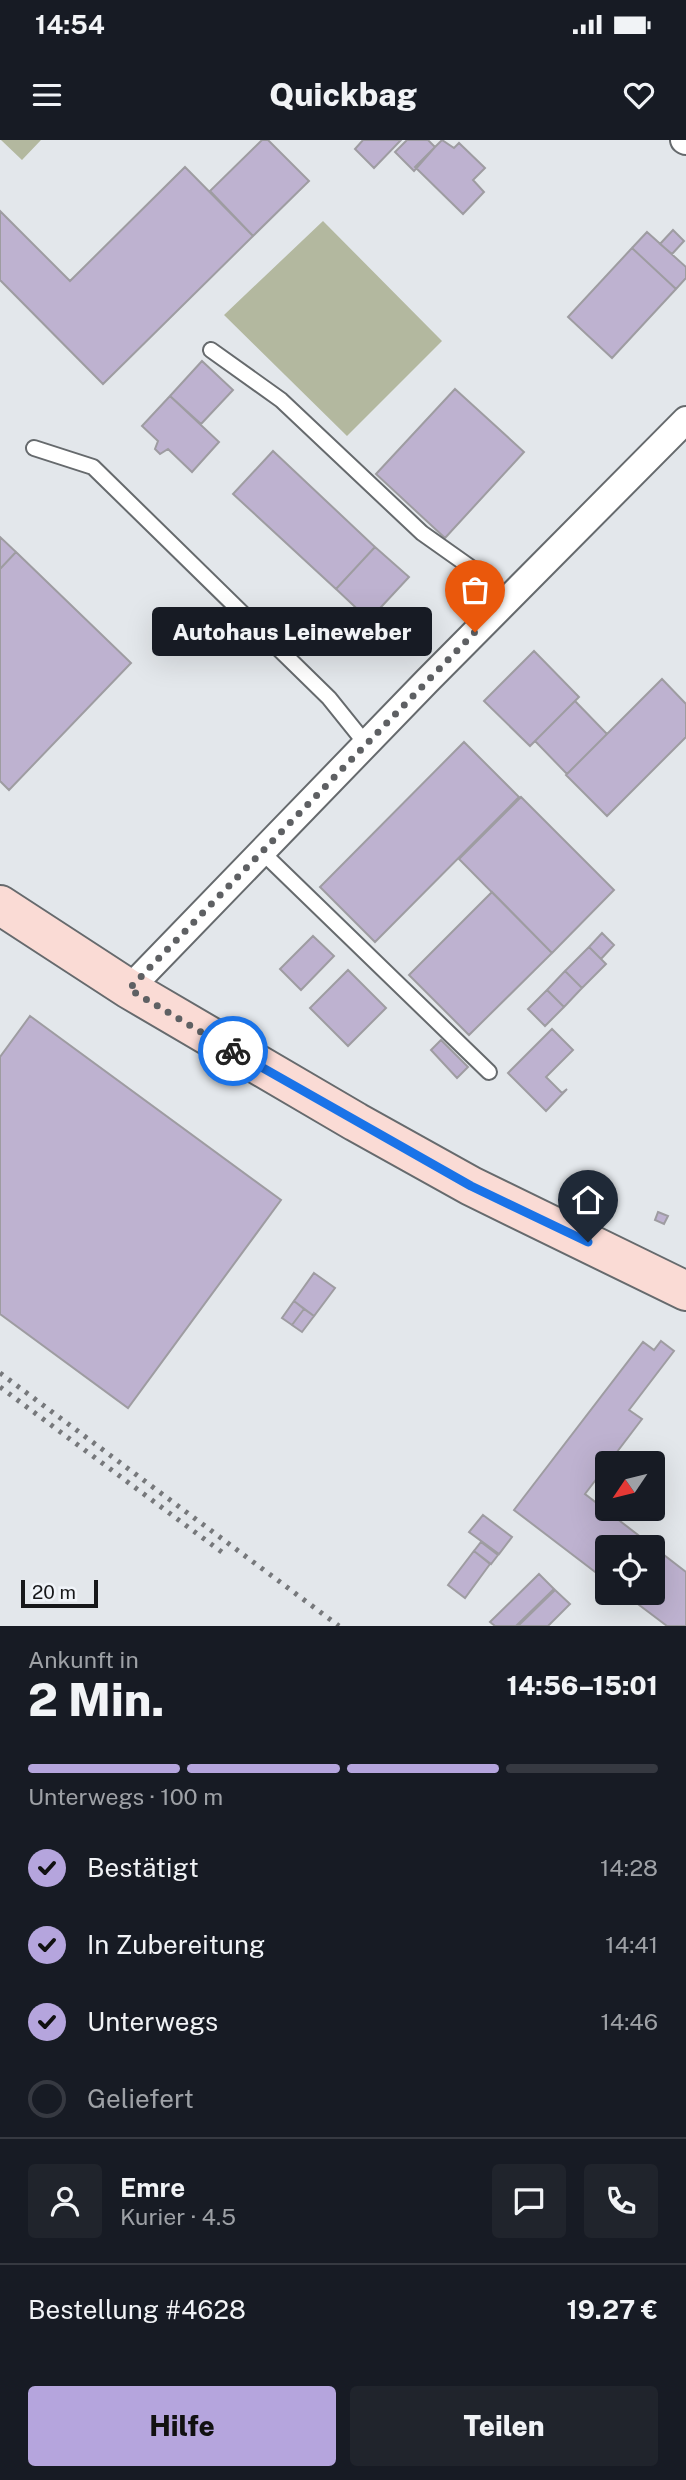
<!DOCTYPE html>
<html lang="de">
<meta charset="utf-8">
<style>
body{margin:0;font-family:"Public Sans",sans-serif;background:#20242c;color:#f1f3f6;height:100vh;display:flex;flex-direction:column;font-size:26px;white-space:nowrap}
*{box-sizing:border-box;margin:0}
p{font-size:23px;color:#9ea1a6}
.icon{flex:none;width:38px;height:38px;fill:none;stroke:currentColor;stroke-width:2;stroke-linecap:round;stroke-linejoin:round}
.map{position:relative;height:1486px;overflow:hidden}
.sheet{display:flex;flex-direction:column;background:#171b24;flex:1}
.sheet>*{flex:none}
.needle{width:46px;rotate:235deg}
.buttons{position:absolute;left:595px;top:1311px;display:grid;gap:14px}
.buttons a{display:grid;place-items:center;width:70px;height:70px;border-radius:7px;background:#171b24;box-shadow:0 7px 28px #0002;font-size:35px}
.scale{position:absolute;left:21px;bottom:18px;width:77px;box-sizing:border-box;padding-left:7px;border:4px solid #17181a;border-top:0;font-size:19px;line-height:24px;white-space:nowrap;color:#17181a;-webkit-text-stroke:5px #f0f4f9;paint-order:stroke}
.pin{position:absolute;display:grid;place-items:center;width:60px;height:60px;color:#fff;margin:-72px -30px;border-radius:50% 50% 50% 0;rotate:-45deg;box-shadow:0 0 7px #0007}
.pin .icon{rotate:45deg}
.courier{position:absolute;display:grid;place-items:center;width:70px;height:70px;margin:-35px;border:5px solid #1a73e8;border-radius:50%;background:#fff;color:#222;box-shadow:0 2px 9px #0007}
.bubble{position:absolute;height:49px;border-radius:7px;background:#171b24;box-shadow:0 7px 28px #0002;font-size:23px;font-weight:800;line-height:49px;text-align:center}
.head em{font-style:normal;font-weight:800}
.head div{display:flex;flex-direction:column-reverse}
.head{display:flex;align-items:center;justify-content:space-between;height:119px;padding:0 28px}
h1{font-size:46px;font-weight:800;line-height:52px}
.bar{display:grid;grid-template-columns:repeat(4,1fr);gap:10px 7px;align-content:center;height:84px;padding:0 28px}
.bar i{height:9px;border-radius:5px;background:#363941}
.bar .active{background:#b5a5dd}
.bar p{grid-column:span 4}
.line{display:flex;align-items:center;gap:18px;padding:0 28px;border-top:2px solid #363941}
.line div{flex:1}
.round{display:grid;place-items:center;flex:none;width:74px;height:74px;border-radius:7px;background:#20242c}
ol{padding:0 28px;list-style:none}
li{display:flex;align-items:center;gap:21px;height:77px}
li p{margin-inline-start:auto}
li .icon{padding:7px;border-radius:50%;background:#b5a5dd;color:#111;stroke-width:4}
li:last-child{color:#9ea1a6}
li i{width:38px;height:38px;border:4px solid #363941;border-radius:50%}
.cta{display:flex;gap:14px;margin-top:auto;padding:14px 28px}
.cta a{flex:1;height:80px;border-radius:7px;background:#b5a5dd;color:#111;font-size:28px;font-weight:800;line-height:80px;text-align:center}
.cta a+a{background:#20242c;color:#f1f3f6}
.status{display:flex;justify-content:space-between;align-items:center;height:49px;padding:0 35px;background:#171b24;direction:ltr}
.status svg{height:19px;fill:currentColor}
header{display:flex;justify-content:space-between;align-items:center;height:91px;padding:0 28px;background:#171b24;font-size:32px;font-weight:800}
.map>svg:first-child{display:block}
.green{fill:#b3b89f}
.building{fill:#beb2d0;stroke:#9e9ca1;stroke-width:2}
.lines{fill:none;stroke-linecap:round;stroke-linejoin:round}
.lane-casing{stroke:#666a6d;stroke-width:18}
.street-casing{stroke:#666a6d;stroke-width:30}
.secondary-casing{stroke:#666a6d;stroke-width:42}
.lane{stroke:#fff;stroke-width:14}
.street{stroke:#fff;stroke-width:26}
.secondary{stroke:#fadbd5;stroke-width:38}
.rail{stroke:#76787b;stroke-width:5;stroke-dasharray:3.5 7;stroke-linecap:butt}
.done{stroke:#5e6063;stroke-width:7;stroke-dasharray:0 12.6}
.route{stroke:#1a73e8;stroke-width:9}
</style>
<div class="status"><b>14:54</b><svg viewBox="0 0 49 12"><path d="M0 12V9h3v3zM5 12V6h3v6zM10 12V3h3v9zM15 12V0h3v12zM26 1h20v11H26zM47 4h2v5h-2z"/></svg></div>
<header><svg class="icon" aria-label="menu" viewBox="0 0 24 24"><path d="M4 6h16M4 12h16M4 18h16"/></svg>Quickbag<svg class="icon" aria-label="heart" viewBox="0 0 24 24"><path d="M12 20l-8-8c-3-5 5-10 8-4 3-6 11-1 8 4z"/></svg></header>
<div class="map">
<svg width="686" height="1486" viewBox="0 0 686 1486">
<rect width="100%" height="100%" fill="#e3e7eb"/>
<!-- green -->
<path class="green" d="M1,0H41L22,20Z
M323,81L442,201L347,296L224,175Z"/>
<!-- building -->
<path class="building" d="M262,0H268L309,41L253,96L210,51Z
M363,0H401L374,28L355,9Z
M407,0H428L435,7L414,31L395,12Z
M442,0L454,8L459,3L485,28L473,40L484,52L463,74L415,27Z
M185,27L253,96L103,244L0,140V71L70,141Z
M673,90L684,101L672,114L660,104Z
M647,92L686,127V138L676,149L632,108Z
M632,108L676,149L612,218L568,177Z
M202,221L233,250L201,284L170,256Z
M455,249L524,312L445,398L376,334Z
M170,256L219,302L192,332L168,309L160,314L155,309L158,301L142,286Z
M273,311L375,407L336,449L233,354Z
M0,397L16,412L0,429Z
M375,407L409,437L369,480L336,449Z
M16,412L131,523L9,650L0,641V429Z
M534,511L579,557L530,606L484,561Z
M662,539L686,564V597L607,676L566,635Z
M575,561L607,594L567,634L535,601Z
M464,602L519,657L375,802L320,747Z
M521,657L614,750L552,813L459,719Z
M492,752L552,813L469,895L409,835Z
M602,793L614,805L601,819L589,807Z
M313,796L334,816L301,850L280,829Z
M589,807L606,824L582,848L565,831Z
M348,830L386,868L348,906L310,868Z
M565,831L582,848L564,867L547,850Z
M547,850L564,867L545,886L528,869Z
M30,876L281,1060L128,1268L0,1174V917Z
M552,889L573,910L546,937L562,953L567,949L546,971L508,933Z
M441,900L468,927L457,938L431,910Z
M658,1072L668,1076L664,1084L655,1080Z
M314,1133L335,1148L314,1176L294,1161Z
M294,1161L304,1169L292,1185L282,1178Z
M304,1169L314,1176L302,1192L292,1185Z
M661,1201L674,1211L629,1270L642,1279L585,1354L686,1432V1486H667L622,1452H653V1407H607V1441L514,1370L643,1202L654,1210Z
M483,1375L512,1397L499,1414L469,1392Z
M481,1402L498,1415L491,1424L474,1411Z
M474,1411L490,1424L465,1458L448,1445Z
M539,1434L554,1449L516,1486H495L490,1482Z
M555,1450L570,1464L548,1486H518Z"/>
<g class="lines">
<!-- lane casing -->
<g class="lane-casing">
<path id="lane" d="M211,210L281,260L422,393L487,439L507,460
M34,308L93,327L329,558L366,604
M262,712L489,932"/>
</g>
<!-- street casing -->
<g class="street-casing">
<path id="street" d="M684,0L686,1
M129,849L427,541L686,280"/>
</g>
<!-- secondary casing -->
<g class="secondary-casing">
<path id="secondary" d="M0,765L129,849L356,982L471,1046L686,1151"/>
</g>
<!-- lane -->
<use href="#lane" class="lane"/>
<!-- street -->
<use href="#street" class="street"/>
<!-- secondary -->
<use href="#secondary" class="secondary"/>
<!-- rail -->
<path class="rail" d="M0,1233L339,1486
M0,1247L223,1413"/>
</g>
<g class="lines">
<!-- done -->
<path class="done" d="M233,911L129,849L475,492"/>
<!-- route -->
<path class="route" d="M233,911L471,1046L588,1102"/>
</g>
</svg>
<div class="buttons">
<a><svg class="needle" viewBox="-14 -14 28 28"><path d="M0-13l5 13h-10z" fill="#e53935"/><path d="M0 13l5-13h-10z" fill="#9ea1a6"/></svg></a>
<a><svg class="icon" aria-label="locate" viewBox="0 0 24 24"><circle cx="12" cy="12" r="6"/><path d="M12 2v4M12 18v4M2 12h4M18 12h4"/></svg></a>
</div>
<div class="scale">20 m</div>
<div class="pin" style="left:475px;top:492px;background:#ea580c"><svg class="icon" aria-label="bag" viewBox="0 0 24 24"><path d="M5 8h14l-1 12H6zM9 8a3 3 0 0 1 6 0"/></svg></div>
<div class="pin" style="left:588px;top:1102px;background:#1f2937"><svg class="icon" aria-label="home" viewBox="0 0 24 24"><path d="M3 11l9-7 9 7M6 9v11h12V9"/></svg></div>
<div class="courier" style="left:233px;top:911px"><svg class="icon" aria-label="bike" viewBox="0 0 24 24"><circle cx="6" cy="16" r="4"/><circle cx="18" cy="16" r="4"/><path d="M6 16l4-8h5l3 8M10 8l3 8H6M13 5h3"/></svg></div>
<div class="bubble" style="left:152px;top:467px;width:280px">Autohaus Leineweber</div>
</div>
<section class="sheet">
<div class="head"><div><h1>2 Min.</h1><p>Ankunft in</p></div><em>14:56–15:01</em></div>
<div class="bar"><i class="active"></i><i class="active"></i><i class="active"></i><i></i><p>Unterwegs · 100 m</p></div>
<ol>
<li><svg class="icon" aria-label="check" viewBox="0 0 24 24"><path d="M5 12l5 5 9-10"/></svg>Bestätigt<p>14:28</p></li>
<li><svg class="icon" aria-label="check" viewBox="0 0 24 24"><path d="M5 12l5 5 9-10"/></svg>In Zubereitung<p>14:41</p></li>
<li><svg class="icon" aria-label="check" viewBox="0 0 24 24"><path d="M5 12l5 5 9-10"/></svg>Unterwegs<p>14:46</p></li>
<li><i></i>Geliefert</li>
</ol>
<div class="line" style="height:126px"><a class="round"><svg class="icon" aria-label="person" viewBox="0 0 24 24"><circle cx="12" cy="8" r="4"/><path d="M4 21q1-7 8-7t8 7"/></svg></a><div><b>Emre</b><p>Kurier · 4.5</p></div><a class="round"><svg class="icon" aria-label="chat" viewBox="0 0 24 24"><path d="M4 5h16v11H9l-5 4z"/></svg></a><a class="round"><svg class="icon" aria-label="phone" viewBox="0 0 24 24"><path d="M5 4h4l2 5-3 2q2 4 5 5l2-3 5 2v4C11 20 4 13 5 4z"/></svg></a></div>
<div class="line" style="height:91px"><div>Bestellung #4628</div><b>19.27 €</b></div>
<div class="cta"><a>Hilfe</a><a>Teilen</a></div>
</section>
